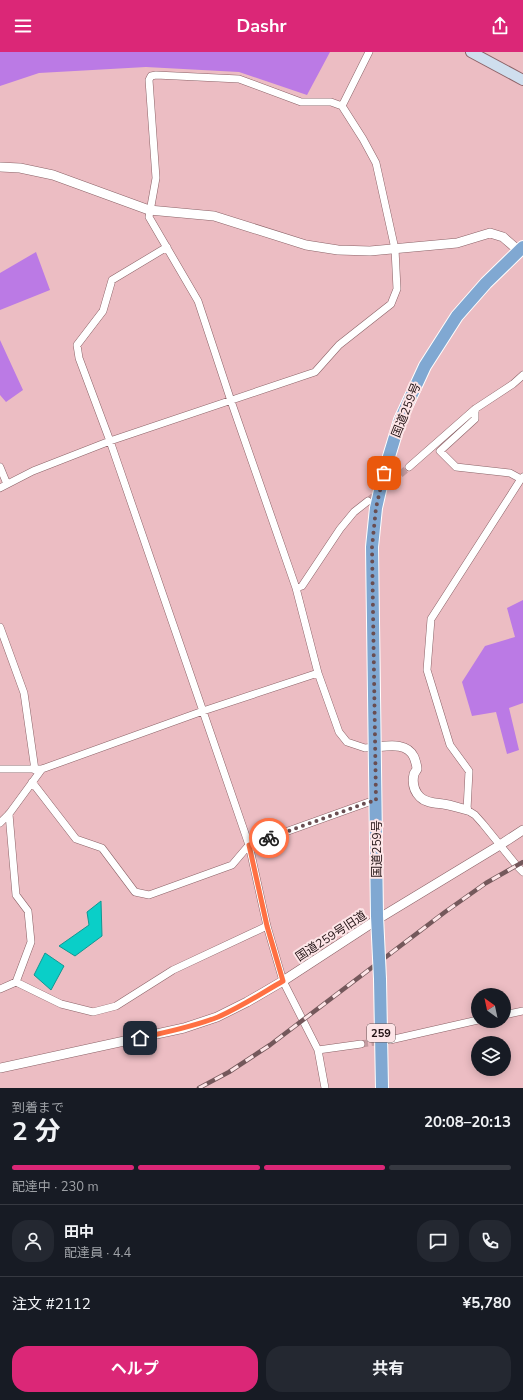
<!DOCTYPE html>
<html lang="ja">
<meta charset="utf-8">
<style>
body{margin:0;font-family:"Nunito Sans","Noto Sans JP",sans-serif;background:#242831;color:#f1f3f6;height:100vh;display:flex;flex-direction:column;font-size:15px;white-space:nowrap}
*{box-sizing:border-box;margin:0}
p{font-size:13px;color:#9ea1a6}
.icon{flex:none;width:22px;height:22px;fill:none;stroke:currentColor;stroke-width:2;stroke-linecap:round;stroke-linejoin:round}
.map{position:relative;height:1036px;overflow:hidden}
.panel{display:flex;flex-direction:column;background:#171b24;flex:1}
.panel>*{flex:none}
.needle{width:26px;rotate:327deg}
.buttons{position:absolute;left:471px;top:936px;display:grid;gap:8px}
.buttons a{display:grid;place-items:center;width:40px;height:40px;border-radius:50%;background:#171b24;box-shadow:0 2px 10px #0003;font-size:20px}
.pin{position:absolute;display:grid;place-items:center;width:34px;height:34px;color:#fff;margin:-17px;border-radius:8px;box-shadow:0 2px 6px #0006}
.courier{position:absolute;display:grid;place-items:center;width:40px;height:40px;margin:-20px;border:3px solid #ff7043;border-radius:50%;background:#fff;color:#222;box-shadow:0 1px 5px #0007}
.overview em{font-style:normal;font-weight:700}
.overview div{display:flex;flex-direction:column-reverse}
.overview{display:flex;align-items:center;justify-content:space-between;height:68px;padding:0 12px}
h1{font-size:26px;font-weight:700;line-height:30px}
.bar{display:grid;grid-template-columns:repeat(4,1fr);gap:6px 4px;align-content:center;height:48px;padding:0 12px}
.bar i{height:5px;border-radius:3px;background:#363941}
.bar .selected{background:#db2777}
.bar p{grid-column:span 4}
.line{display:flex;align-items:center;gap:10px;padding:0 12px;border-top:1px solid #363941}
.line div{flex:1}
.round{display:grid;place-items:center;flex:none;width:42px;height:42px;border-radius:16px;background:#242831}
.primary-button{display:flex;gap:8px;margin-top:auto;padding:8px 12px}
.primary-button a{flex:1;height:46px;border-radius:16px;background:#db2777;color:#fff;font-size:16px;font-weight:700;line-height:46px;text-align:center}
.primary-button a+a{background:#242831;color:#f1f3f6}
header{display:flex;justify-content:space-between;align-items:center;height:52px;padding:0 12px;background:#db2777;color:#fff;font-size:18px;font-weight:700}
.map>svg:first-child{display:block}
.forest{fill:#bb7ae5}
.water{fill:#0acfc8;stroke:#129792}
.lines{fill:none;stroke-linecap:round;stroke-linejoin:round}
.minor-tunnel{stroke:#c49ba0;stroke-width:7;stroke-dasharray:7 3.5;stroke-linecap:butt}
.minor-casing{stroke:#8b6267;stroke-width:8}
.tertiary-casing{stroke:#8b6267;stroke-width:10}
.secondary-casing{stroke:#8b6267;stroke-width:12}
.trunk-casing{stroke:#fff;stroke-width:14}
.minor{stroke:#fff;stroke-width:7}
.tertiary{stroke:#fff;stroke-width:9}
.secondary{stroke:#cfdeee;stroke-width:10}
.trunk{stroke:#80a8d2;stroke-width:12}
.rail-casing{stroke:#74585b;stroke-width:4.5}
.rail{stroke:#fde5e7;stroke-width:3;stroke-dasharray:9;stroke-linecap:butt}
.trunk-bridge-casing{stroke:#fff;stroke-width:14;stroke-linecap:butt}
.trunk-bridge{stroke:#80a8d2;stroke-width:12}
.done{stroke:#694e52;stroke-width:4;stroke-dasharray:0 7.2}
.route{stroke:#ff7043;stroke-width:5}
.labels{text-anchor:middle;stroke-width:4;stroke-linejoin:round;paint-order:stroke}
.shield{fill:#fde5e7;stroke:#645254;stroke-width:1}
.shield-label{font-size:11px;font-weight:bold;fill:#231315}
.street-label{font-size:12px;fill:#231315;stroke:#fde5e7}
</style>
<header><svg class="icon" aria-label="menu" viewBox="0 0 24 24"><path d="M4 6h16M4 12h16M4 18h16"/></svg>Dashr<svg class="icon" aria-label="share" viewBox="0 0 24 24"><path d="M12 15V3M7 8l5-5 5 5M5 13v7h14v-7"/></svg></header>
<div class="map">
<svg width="523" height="1036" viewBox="0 0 523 1036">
<rect width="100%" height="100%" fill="#ecbdc3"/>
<!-- forest -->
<path class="forest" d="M0,0H330L307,43L239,20L146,15L39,21L0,34Z
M36,200L50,238L0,258V221Z
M0,288L23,338L6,350L0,343Z
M523,548V651L509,656L519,698L507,702L496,660L472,664L462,630L485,594L515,585L507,556Z"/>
<!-- water -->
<path class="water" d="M101,849L102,884L75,904L59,894L89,873L87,860Z
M45,901L64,914L51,938L34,923Z"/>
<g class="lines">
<!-- minor-tunnel -->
<path class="minor-tunnel" d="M368,449L409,415
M361,992L384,989"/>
<!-- minor casing -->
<g class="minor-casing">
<path id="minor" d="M342,54L369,0
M167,195L112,228L103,259L77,293L79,306L110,389L249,793L267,874L283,929L318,998L325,1036
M475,357V367L440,399L456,415L510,421L521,427
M0,415L7,432
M409,415L475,357L513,332L523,323
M523,425L521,427L431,567L427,618L450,693L469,719L467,758L475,763L483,772L517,814L523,820
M0,436L33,419L110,389L315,320L339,293L391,252L397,237L395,197L376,111L363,87L342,54L331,50H301L239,27L156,23L151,24L149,28L156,126L149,165L198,249L231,349L296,536L318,621L339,680L347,690L365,696L375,695
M296,536L302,534L340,477L354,460L368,449
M0,575L24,641L35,718
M0,717H42L203,659L318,621
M32,730L76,787L102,796L135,840L149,843L232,813L249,793L369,750L376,749
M0,771L9,762L42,717
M16,930L61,952L93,960L116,954L173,918L267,874
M0,937L16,930L31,890L28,859L16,843L9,762
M504,963L523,959
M390,988L478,968
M318,998L361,992"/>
</g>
<!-- tertiary casing -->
<g class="tertiary-casing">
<path id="tertiary" d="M0,115L20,116L53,123L149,158L214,164L306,193L338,198L370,199L457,191L490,181L503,185L519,199
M375,695C388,694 407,690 414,705C415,708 417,713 417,717C416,719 415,720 414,722C412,731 414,739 420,745C426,751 435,751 443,752C451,753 459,756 467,758
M0,1016L184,976L217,965L247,950L283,929L378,867L500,793L523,778"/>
</g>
<!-- secondary casing -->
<g class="secondary-casing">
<path id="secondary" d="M471,0L523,28"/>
</g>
<!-- trunk casing -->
<g class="trunk-casing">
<path id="trunk" d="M377,864L372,495L376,456L384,421L400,368L425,314L457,264L486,231L523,195
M380,927L382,1036"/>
</g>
<!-- minor -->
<use href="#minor" class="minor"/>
<!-- tertiary -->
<use href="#tertiary" class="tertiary"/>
<!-- secondary -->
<use href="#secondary" class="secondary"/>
<!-- trunk -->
<use href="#trunk" class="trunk"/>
<!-- rail casing -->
<g class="rail-casing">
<path id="rail" d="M199,1036L229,1020L270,993L445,860L486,831L523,810"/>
</g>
<!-- rail -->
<use href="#rail" class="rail"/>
<!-- trunk-bridge casing -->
<g class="trunk-bridge-casing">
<path id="trunk-bridge" d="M377,864L380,927"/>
</g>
<!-- trunk-bridge -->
<use href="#trunk-bridge" class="trunk-bridge"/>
</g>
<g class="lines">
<!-- done -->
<path class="done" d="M269,786L369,750L376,749L372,495L376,456L384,421"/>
<!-- route -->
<path class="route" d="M140,986C167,980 193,975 218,965C241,955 262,941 283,929L267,874L249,793L269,786"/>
</g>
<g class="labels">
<!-- shield labels -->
<rect class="shield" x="367" y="972" width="28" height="18" rx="3"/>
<g class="shield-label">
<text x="381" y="985">259</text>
</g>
<!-- street labels -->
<g class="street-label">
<text transform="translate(406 358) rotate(-68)" y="4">国道259号</text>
<text transform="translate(377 797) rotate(-90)" y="4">国道259号</text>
<text transform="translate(331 884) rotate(-33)" y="4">国道259号旧道</text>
</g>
</g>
</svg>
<div class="buttons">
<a><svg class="needle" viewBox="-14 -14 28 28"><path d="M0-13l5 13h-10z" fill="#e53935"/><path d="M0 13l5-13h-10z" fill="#9ea1a6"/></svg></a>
<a><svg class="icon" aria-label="layers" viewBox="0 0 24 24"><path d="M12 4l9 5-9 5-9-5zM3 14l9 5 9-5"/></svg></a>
</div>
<div class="pin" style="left:384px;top:421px;background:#ea580c"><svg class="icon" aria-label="bag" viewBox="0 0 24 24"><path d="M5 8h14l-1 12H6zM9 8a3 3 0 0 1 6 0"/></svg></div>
<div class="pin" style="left:140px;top:986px;background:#1f2937"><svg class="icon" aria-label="home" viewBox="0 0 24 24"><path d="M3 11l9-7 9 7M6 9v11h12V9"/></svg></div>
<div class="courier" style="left:269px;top:786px"><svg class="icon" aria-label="bike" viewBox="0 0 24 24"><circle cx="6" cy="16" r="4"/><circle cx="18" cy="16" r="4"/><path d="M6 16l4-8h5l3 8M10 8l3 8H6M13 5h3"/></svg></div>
</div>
<section class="panel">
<div class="overview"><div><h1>2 分</h1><p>到着まで</p></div><em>20:08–20:13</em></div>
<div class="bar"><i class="selected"></i><i class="selected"></i><i class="selected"></i><i></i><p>配達中 · 230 m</p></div>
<div class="line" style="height:72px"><a class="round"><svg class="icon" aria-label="person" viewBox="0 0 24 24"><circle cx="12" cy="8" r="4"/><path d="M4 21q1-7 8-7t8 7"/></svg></a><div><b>田中</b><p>配達員 · 4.4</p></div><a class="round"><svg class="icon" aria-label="chat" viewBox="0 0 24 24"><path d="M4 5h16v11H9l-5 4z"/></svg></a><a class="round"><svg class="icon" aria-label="phone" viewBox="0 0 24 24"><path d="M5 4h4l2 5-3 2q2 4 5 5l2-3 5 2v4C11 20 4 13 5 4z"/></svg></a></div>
<div class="line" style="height:52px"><div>注文 #2112</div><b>¥5,780</b></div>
<div class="primary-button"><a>ヘルプ</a><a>共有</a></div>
</section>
